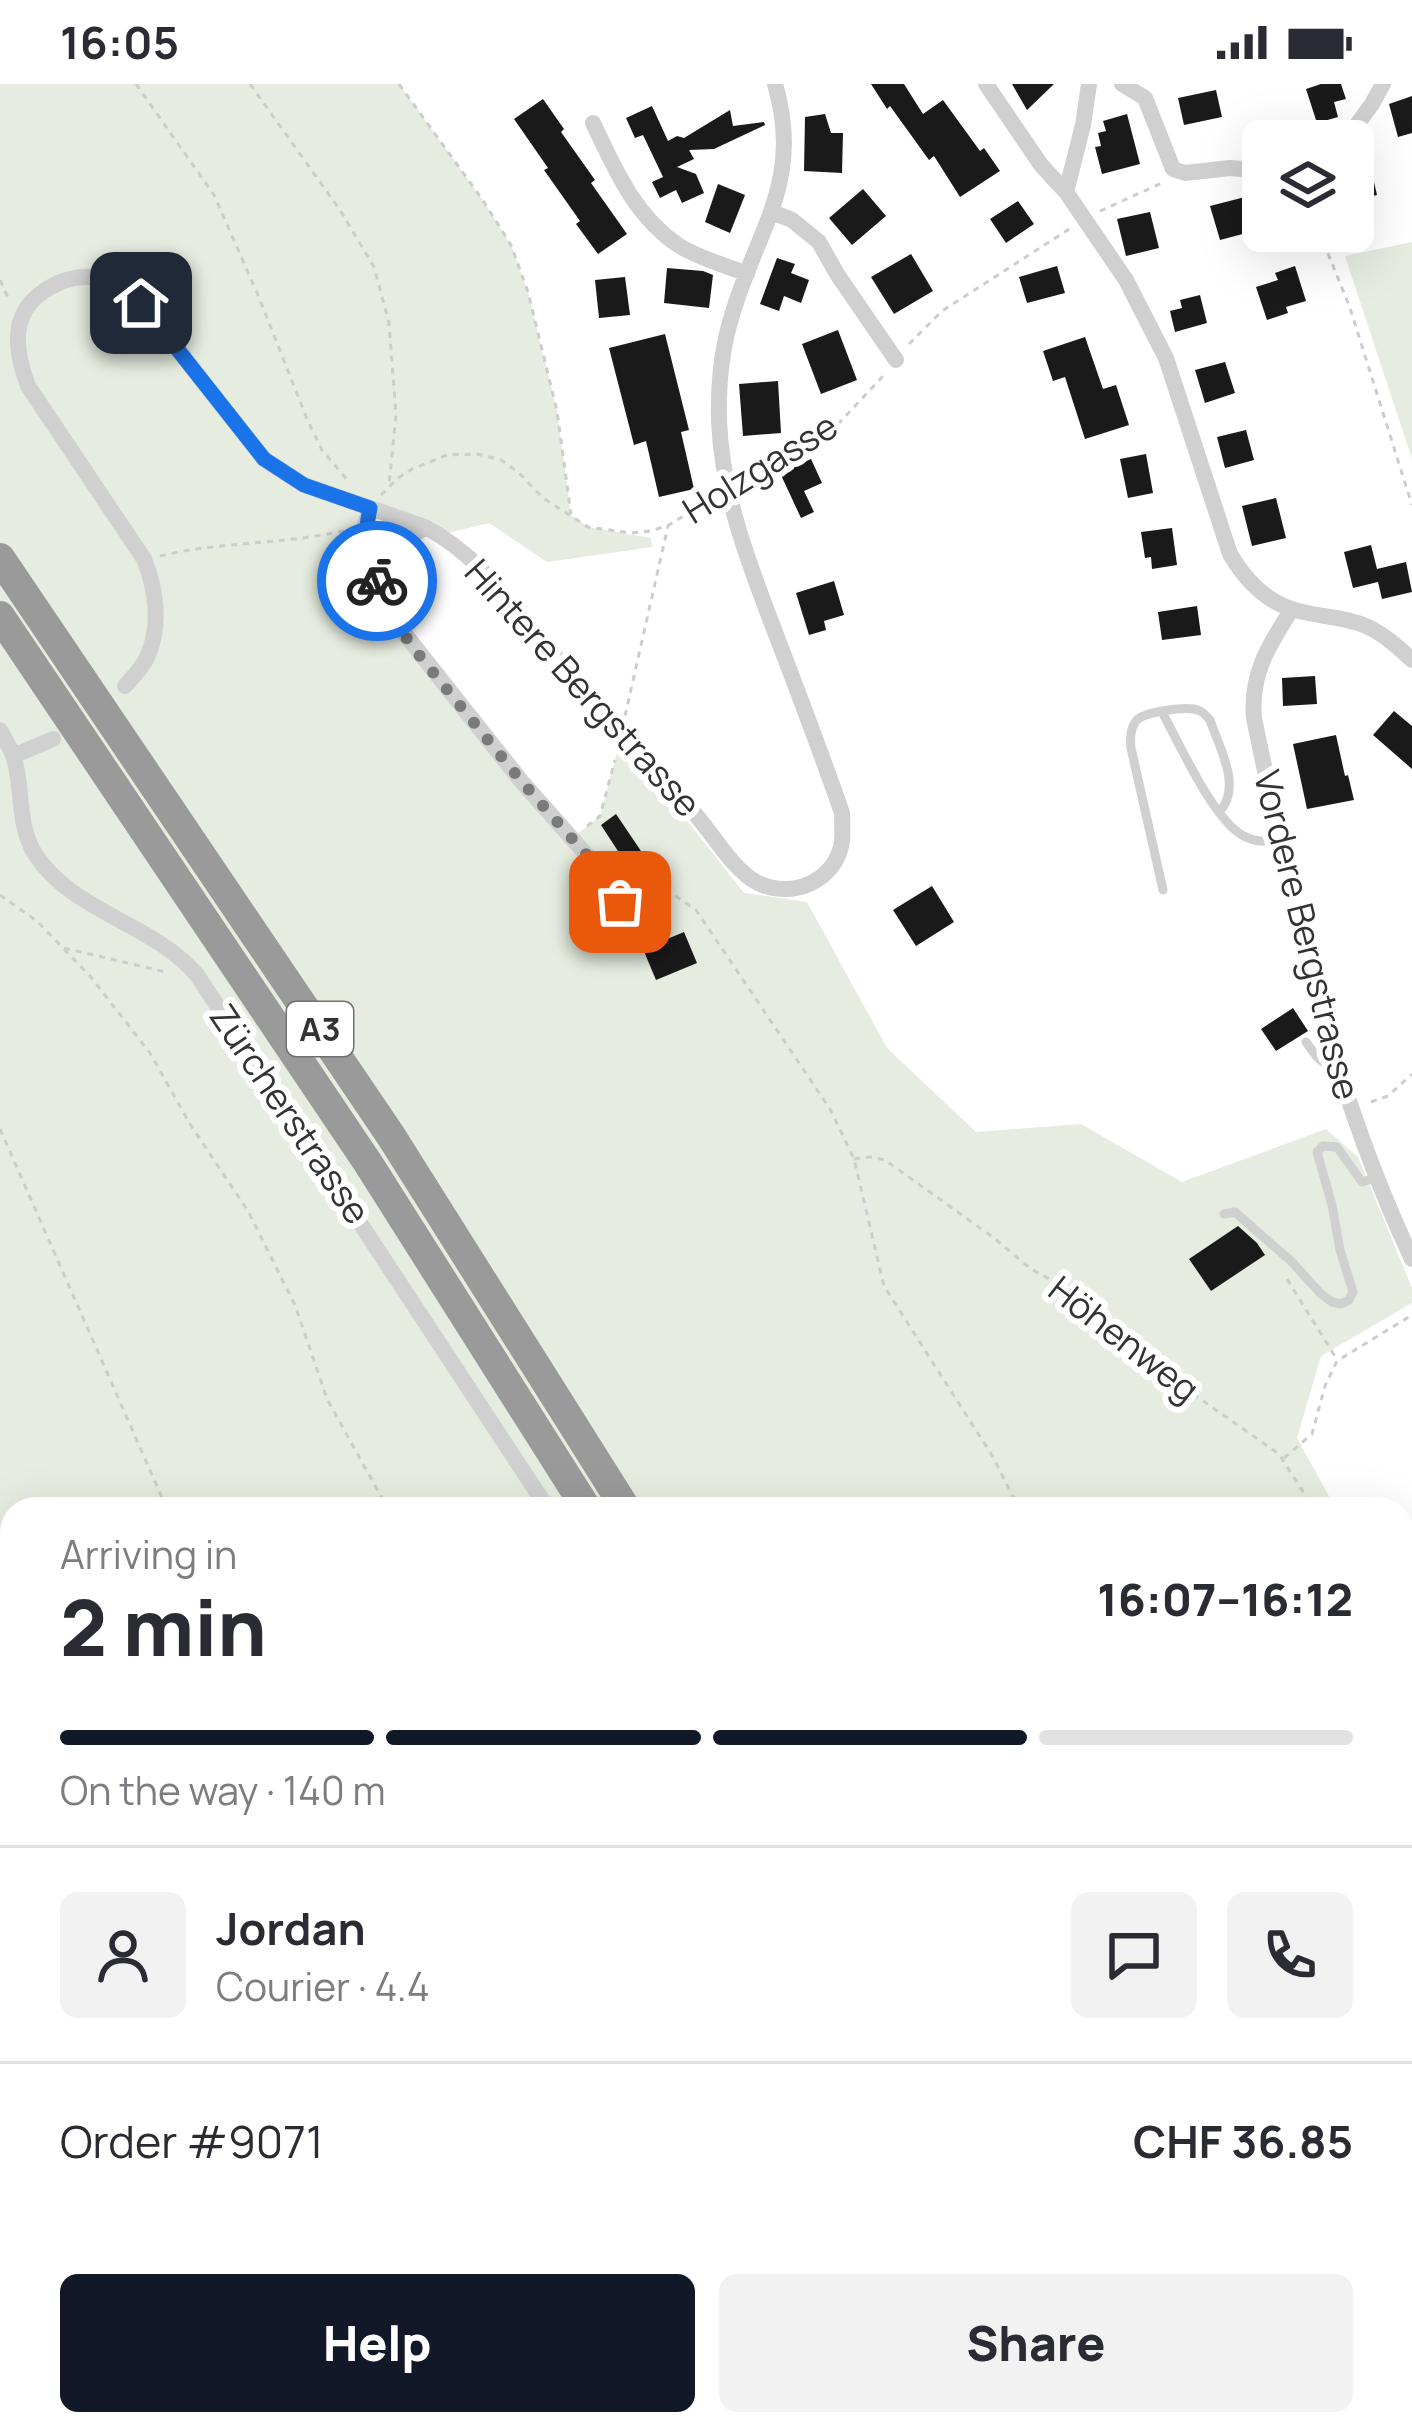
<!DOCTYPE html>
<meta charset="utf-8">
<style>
body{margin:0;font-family:Manrope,sans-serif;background:#f2f2f3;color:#2b2b33;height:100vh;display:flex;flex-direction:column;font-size:45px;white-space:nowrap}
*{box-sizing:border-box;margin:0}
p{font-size:39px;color:#7c7c81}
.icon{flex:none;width:66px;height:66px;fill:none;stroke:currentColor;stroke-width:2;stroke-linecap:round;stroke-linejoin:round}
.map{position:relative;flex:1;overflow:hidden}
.side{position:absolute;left:0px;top:1413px;width:1413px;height:939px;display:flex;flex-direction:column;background:#fff;border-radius:36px 36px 0 0;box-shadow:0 12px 48px #0002}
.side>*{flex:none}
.fabs{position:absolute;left:1242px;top:36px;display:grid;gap:24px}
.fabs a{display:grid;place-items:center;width:132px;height:132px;border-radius:18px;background:#fff;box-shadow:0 12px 48px #0002;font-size:60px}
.pin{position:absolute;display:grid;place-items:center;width:102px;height:102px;color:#fff;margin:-51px;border-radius:24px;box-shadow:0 6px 18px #0006}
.courier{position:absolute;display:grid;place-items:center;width:120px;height:120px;margin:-60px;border:9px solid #1a73e8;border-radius:50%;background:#fff;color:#222;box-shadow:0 3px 15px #0007}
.head em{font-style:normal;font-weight:800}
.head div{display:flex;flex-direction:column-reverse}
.head{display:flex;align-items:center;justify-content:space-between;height:204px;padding:0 60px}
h1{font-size:78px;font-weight:800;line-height:90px}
.bar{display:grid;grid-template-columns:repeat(4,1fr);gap:18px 12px;align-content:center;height:144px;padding:0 60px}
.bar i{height:15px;border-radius:9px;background:#e1e1e2}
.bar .active{background:#111827}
.bar p{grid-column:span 4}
.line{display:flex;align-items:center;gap:30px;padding:0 60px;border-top:3px solid #e1e1e2}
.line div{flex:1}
.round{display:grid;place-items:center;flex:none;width:126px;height:126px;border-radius:18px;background:#f2f2f3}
.cta{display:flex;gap:24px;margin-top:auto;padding:24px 60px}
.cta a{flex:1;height:138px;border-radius:18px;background:#111827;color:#fff;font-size:48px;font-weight:800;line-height:138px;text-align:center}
.cta a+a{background:#f2f2f3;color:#2b2b33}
.status{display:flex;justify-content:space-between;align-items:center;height:84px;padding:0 60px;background:#fff;direction:ltr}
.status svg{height:33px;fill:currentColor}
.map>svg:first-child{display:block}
.green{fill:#e6ecdf}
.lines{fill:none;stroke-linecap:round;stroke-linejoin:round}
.stream{stroke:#cfe2ee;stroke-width:6}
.building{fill:#1a1a1a}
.path{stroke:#cdcdcd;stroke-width:3;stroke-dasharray:6 6;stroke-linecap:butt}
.service{stroke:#d0d0d0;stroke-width:9}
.minor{stroke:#d0d0d0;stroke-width:16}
.motorway{stroke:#9a9a9a;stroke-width:30}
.done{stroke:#7a7a7a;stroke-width:12;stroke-dasharray:0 21.6}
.route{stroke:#1a73e8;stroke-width:15}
.labels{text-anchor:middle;stroke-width:12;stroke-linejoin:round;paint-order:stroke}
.shield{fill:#fff;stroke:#707070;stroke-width:3}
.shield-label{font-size:33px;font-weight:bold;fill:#333}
.street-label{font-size:36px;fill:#333;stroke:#fff}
</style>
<div class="status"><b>16:05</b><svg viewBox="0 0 49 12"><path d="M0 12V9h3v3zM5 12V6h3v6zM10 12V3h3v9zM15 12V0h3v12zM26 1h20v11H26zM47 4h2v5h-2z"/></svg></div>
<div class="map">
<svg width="1412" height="2351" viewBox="0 0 1412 2351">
<rect width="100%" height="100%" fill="#fff"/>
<!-- green -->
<path class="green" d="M0,0H399L482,115L511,161L528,208L557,327L571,431L588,443L651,454L652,463L547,478L489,439L440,451L371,425L381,508L573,753L600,732L621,653L744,809L807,818L887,964L976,1048L1081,1040L1182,1098L1326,1045L1358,1073L1412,1204V1219L1321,1272L1297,1354L1336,1425H12V2340H1401V1544L1412,1565V2351H0Z
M1412,158V375L1345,172Z"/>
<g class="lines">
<!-- stream -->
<path class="stream" d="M3,2184L12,2189
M183,2340L190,2351"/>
</g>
<!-- building -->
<path class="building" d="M871,0H904L923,30L943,16L980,67L984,64L1000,87L960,113L934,72L929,76L890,22L887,25Z
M1012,0H1054L1027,26Z
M1321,0H1341L1346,15L1334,18L1338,33L1317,39L1306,5Z
M1216,6L1222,33L1184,41L1178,14Z
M1412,12V49L1398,53L1389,20Z
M543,15L564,45L561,48L595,96L591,99L627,150L598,170L576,140L580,137L544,86L548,84L514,35Z
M652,22L668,57L677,52L684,54L730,26L733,42L764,38L765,41L714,65L689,66L694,75L677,83L696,90L704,109L682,119L676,106L660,114L652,98L663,93L643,51L635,54L626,34Z
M825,30L831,49H843L842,89L804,87L805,33Z
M1127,30L1140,80L1102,90L1095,63L1101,62L1098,49L1106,47L1103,37Z
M1370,81L1377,111L1353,117V86Z
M718,100L745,111L730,149L705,138Z
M863,105L886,132L852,161L829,134Z
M1245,113L1254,147L1220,156L1210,122Z
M1018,117L1034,140L1006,159L990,135Z
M1150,128L1159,164L1126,172L1117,135Z
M911,170L933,207L894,230L871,193Z
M777,174L795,180L791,189L809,196L801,219L784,212L779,227L760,220Z
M1057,182L1065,209L1027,219L1019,193Z
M1295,182L1306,217L1286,223L1288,229L1267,236L1256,203L1278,196L1275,189Z
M667,184L703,187L713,191L709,224L664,219Z
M625,193L630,231L599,234L595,196Z
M1200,211L1207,239L1175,248L1170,227L1182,224L1180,216Z
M838,246L857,296L821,310L802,260Z
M665,250L689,346L681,348L694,405L659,413L646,357L634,361L609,264Z
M1085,253L1103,305L1116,301L1129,341L1085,355L1065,293L1053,297L1043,267Z
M1225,278L1235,309L1205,319L1195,286Z
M778,297L781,349L743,352L739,300Z
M1246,346L1254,376L1225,384L1217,353Z
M1146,370L1153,409L1128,414L1120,375Z
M811,375L822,399L804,407L814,428L801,434L780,389Z
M1276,414L1286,454L1252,462L1242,422Z
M1172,444L1177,481L1152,485L1151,473L1145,474L1141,448Z
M1371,461L1377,485L1406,478L1412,508L1382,515L1378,498L1353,504L1344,468Z
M834,497L844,531L824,537L826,546L809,551L796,509Z
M1197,522L1201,551L1162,556L1158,528Z
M1315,592L1317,620L1283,622L1282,594Z
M1394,627L1412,642V685L1373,651Z
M1336,651L1345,692L1348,691L1354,716L1307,725L1293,660Z
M616,730L643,770L627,781L601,741Z
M932,802L954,838L916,862L893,826Z
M684,848L697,879L656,896L643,865Z
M1293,924L1308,947L1276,967L1261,945Z
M1238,1142L1257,1159L1265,1171L1211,1207L1189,1175Z"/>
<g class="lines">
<!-- path -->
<path class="path" d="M136,0L214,111L258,211L307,335L322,366L349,398
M250,0L340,126L374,183L389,239L396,331L389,401
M399,0L482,115L511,161L528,208L557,327L571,430
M1100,127L1162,99
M1319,147L1350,224L1412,421
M0,196L9,216
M909,260L942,227L1071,144
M744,394L804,363L840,338L884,291
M381,411L398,394L412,385L447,371L477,370L501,376L519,389L543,414L588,443L631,449L651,447L669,441L710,415
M160,472C221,457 285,461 346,446
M625,632L668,442
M587,742L600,732L615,676
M631,795L664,804L696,826L830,1025L854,1075L884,1202L993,1373L1019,1425
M0,811L37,837L90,892L150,969L190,1040L248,1127L295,1221L327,1315L388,1425
M64,864L166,888
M1371,1018L1388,1012L1412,990
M0,1045L167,1425
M854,1075L871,1073L885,1076L994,1154L1031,1185L1066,1204L1109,1235L1149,1279L1279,1370L1314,1425
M1287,1195L1336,1274
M1284,1374L1312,1350L1325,1302L1337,1277L1412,1231
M1401,1581L1412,1603
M0,1858L12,1862
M0,2138L12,2156
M1401,2274L1412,2350
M212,2340L219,2351
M485,2340L491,2351
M769,2340L775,2351"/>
<!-- service -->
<path class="service" d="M1162,628C1179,659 1213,735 1242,751C1254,758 1266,758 1280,757
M1163,806L1131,664C1130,654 1130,643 1137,636C1144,628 1183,623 1194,625C1203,627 1203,629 1210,636C1219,663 1243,704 1219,728
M1306,958C1315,970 1320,982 1336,981
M1224,1130L1235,1128L1292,1178L1321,1210L1332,1218L1341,1220L1349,1216L1353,1208L1340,1166L1332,1121L1317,1068L1323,1062L1337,1063L1362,1098L1375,1094"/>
<!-- minor -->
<path class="minor" d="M986,0L1041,81L1066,108L1126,196L1166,274L1230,470C1244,494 1264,516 1292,525C1316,533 1343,532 1366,542C1384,550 1398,563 1412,576
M1122,0L1145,14L1173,85L1185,89L1230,84L1263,87
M593,39C615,85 634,131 678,161C698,174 725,181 747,190
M1345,57L1372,20L1383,0
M1066,108L1083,41L1089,0
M772,128L792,136L819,158L837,190L896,276
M370,424L365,441L371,482L396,539L522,698L607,794L632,843
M371,482L425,443
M1292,525C1269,561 1250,590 1254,634C1293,822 1329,999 1412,1175
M125,602C133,593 144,582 148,571C161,541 156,505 144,475L28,302C15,267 9,231 44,207C57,198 73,192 90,193C109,195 126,209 141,219L264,375L304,401L425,443C470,466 501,506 532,544C561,579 589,616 620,651C644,679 671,704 696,731C713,751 735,788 758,799C793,816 837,796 842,757C843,748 842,738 842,729C821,668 798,608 775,548C749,480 722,411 719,337C718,302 722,262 733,228C759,142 803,96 775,0
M0,646C4,654 10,663 13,671C24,703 16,739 35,770C72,828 153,839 197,891L548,1425
M13,672L53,655
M971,2340L975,2351"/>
<!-- motorway -->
<path class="motorway" d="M0,474L391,1052L626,1425
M0,532L368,1079L587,1425
M1099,2340L1105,2351
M1138,2340L1144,2351"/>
</g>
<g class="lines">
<!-- done -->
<path class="done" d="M377,497L396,539L415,566L522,698L607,794L620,818"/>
<!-- route -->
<path class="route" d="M141,219L264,375L304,401L370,424C364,448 368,473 377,497"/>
</g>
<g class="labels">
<!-- shield labels -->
<rect class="shield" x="287" y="918" width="66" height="54" rx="9"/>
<g class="shield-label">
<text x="320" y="957">A3</text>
</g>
<!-- street labels -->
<g class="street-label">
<text transform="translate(760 384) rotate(-32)" y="13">Holzgasse</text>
<text transform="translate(583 604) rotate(48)" y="13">Hintere Bergstrasse</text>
<text transform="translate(1307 851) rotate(76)" y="13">Vordere Bergstrasse</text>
<text transform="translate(290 1030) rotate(56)" y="13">Zürcherstrasse</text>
<text transform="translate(1124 1255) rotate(38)" y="13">Höhenweg</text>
</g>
</g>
</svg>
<div class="fabs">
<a><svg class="icon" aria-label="layers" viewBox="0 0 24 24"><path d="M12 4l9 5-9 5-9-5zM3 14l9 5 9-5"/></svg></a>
</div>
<div class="pin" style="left:620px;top:818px;background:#ea580c"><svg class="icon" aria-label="bag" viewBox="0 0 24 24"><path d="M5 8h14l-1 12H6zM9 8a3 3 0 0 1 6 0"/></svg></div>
<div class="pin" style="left:141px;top:219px;background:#1f2937"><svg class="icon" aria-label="home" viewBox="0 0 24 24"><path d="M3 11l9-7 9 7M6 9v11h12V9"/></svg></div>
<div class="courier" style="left:377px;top:497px"><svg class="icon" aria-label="bike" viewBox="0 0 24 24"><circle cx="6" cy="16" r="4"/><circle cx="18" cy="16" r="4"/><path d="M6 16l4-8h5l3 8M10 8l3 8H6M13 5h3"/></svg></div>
<section class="side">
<div class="head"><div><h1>2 min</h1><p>Arriving in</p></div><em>16:07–16:12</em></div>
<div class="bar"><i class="active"></i><i class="active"></i><i class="active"></i><i></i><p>On the way · 140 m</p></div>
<div class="line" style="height:216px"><a class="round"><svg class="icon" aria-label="person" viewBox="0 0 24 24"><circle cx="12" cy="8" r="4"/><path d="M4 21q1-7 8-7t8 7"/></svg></a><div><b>Jordan</b><p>Courier · 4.4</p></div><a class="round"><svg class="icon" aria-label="chat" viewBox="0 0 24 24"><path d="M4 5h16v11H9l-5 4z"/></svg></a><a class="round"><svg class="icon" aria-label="phone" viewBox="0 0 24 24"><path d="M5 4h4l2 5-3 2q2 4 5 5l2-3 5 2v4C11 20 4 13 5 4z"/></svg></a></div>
<div class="line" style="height:156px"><div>Order #9071</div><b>CHF 36.85</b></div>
<div class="cta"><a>Help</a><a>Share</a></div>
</section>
</div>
